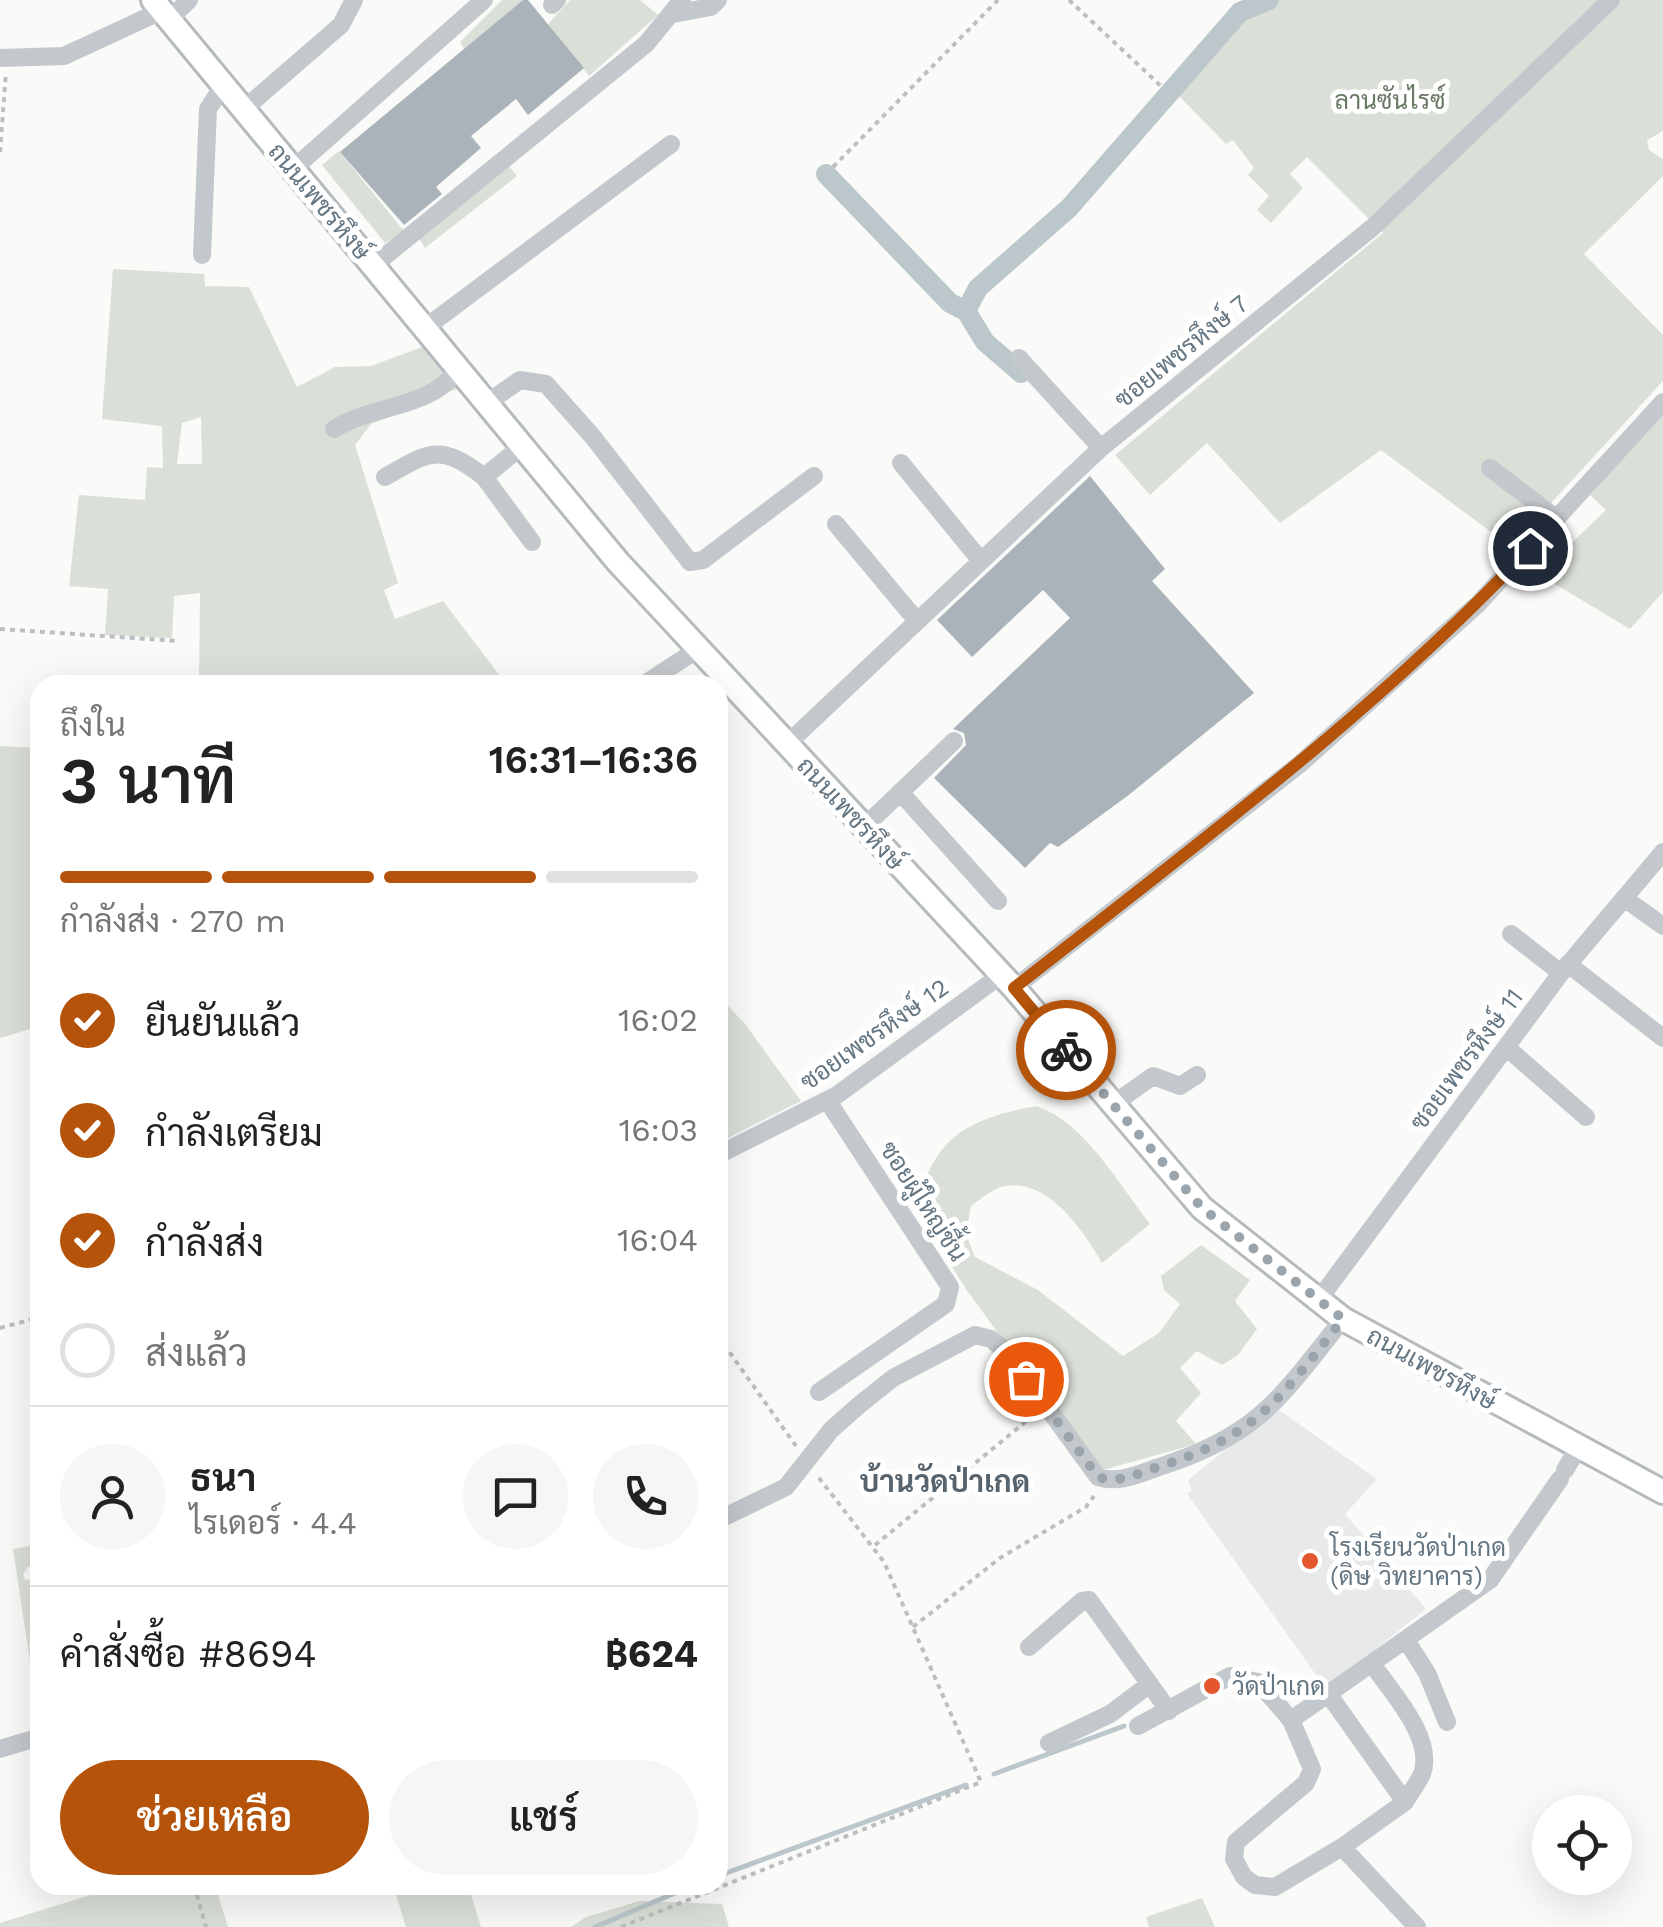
<!DOCTYPE html>
<html lang="th">
<meta charset="utf-8">
<style>
body{margin:0;font-family:"Work Sans",Sarabun,sans-serif;background:#f6f6f6;color:#222;height:100vh;display:flex;flex-direction:column;font-size:38px;white-space:nowrap}
*{box-sizing:border-box;margin:0}
p{font-size:32px;color:#767676}
.icon{flex:none;width:55px;height:55px;fill:none;stroke:currentColor;stroke-width:2;stroke-linecap:round;stroke-linejoin:round}
.map{position:relative;flex:1;overflow:hidden}
.sheet{position:absolute;left:30px;top:675px;width:698px;height:1220px;display:flex;flex-direction:column;background:#fff;border-radius:30px;box-shadow:0 10px 40px #0002}
.sheet>*{flex:none}
.controls{position:absolute;left:1532px;top:1795px;display:grid;gap:20px}
.controls a{display:grid;place-items:center;width:100px;height:100px;border-radius:50%;background:#fff;box-shadow:0 10px 40px #0002;font-size:50px}
.pin{position:absolute;display:grid;place-items:center;width:85px;height:85px;color:#fff;margin:-42px;border:5px solid #fff;border-radius:50%;box-shadow:0 2px 10px #0007}
.courier{position:absolute;display:grid;place-items:center;width:100px;height:100px;margin:-50px;border:8px solid #b45309;border-radius:50%;background:#fff;color:#222;box-shadow:0 2px 12px #0007}
.overview em{font-style:normal;font-weight:600}
.overview div{display:flex;flex-direction:column-reverse}
.overview{display:flex;align-items:center;justify-content:space-between;height:170px;padding:0 30px}
h1{font-size:65px;font-weight:600;line-height:75px}
.bar{display:grid;grid-template-columns:repeat(4,1fr);gap:15px 10px;align-content:center;height:120px;padding:0 30px}
.bar i{height:12px;border-radius:8px;background:#e0e0e0}
.bar .current{background:#b45309}
.bar p{grid-column:span 4}
.line{display:flex;align-items:center;gap:25px;padding:0 30px;border-top:2px solid #e0e0e0}
.line div{flex:1}
.round{display:grid;place-items:center;flex:none;width:105px;height:105px;border-radius:52px;background:#f6f6f6}
ol{padding:0 30px;list-style:none}
li{display:flex;align-items:center;gap:30px;height:110px}
li p{margin-inline-start:auto}
li .icon{padding:10px;border-radius:50%;background:#b45309;color:#fff;stroke-width:4}
li:last-child{color:#767676}
li i{width:55px;height:55px;border:5px solid #e0e0e0;border-radius:50%}
.cta{display:flex;gap:20px;margin-top:auto;padding:20px 30px}
.cta a{flex:1;height:115px;border-radius:60px;background:#b45309;color:#fff;font-size:40px;font-weight:600;line-height:115px;text-align:center}
.cta a+a{background:#f6f6f6;color:#222}
.map>svg:first-child{display:block}
.built{fill:#e8e9e9}
.green{fill:#dadfd7;fill-rule:evenodd}
.lines{fill:none;stroke-linecap:round;stroke-linejoin:round}
.stream{stroke:#bbc7cb;stroke-width:5}
.canal{stroke:#bbc7cb;stroke-width:20}
.building{fill:#aab3b9}
.major-casing{stroke:#b5babe;stroke-width:28}
.path{stroke:#bbbfc2;stroke-width:4;stroke-dasharray:5 5;stroke-linecap:butt}
.minor{stroke:#c3c8cc;stroke-width:18}
.major{stroke:#fff;stroke-width:22}
.done{stroke:#99a4ac;stroke-width:10;stroke-dasharray:0 18}
.route{stroke:#b45309;stroke-width:12}
.poi-dot{fill:#e4572e;stroke:#fff;stroke-width:4}
.labels{text-anchor:middle;stroke-width:10;stroke-linejoin:round;paint-order:stroke}
.park-label{font-size:25px;fill:#687a64;stroke:#fff}
.street-label{font-size:25px;fill:#657683;stroke:#fff}
.poi-label{font-size:25px;fill:#657683;stroke:#fff;text-anchor:start}
.quarter-label{font-size:30px;font-weight:bold;fill:#57646e;stroke:#fff}
</style>
<div class="map">
<svg width="1663" height="1927" viewBox="0 0 1663 1927">
<rect width="100%" height="100%" fill="#fafaf8"/>
<!-- built -->
<path class="built" d="M1276,1408L1377,1479L1345,1514L1426,1609L1326,1689L1187,1494L1192,1491L1188,1480Z"/>
<!-- green -->
<path class="green" d="M502,0H523L464,49L460,42Z
M570,0H640L658,15L589,76L548,24Z
M1279,0H1663V131L1647,140L1649,150L1663,159V176L1584,254L1663,335V381L1511,547L1381,450L1280,523L1207,443L1150,495L1115,455L1383,233L1307,157L1290,174L1303,188L1271,223L1257,210L1269,196L1248,175L1254,168L1233,140L1226,144L1176,93L1240,20Z
M339,151L404,231L385,243L322,165Z
M505,161L517,176L425,248L418,236Z
M113,269L204,274L205,286L249,287L297,387L335,367L371,366L422,347L459,388L371,424L355,445L398,583L384,590L395,619L443,601L507,685H199L200,593L174,596L172,638L105,635L108,589L69,586L79,495L145,500L147,467L163,468L162,426L102,419ZM201,417L202,464H177L182,423Z
M1663,410V592L1630,629L1545,578L1533,585L1514,573L1540,547L1557,557L1606,510L1590,495Z
M0,746L40,748V1026L0,1038Z
M718,995L745,1024L801,1101L718,1143Z
M1036,1106C1084,1121 1120,1186 1150,1224L1102,1263C1083,1230 1044,1172 998,1188C989,1192 979,1200 971,1206L966,1234L975,1257L1038,1290L1123,1356L1159,1333L1180,1304L1164,1290L1161,1276L1201,1245L1250,1280L1235,1301L1257,1329L1238,1355L1222,1365L1197,1351L1180,1368L1201,1393L1176,1421L1196,1444L1103,1470L1093,1462L968,1292L916,1211C933,1138 964,1120 1036,1106Z
M40,1544V1564L28,1567L23,1575L25,1580L40,1579V1727L13,1549Z
M110,1885H215L228,1927H0V1923L110,1889Z
M393,1885H468L481,1927H406Z
M1202,1898L1215,1927H1149L1146,1917Z
M640,1901L722,1904L729,1927H571L586,1917Z"/>
<g class="lines">
<!-- stream -->
<path class="stream" d="M994,1774L1124,1726
M718,1876L966,1785
M595,1927L694,1885"/>
<!-- canal -->
<path class="canal" d="M826,174L950,303L966,311
M1021,373L985,342L966,311L978,288L1069,208L1240,12L1269,0"/>
</g>
<!-- building -->
<path class="building" d="M523,0H528L584,68L528,115L516,99L471,136L481,148L436,187L442,194L404,225L340,152Z
M1090,476L1165,569L1152,581L1254,693L1130,794L1058,847L1050,843L1025,868L934,778L966,745L964,733L953,729L1070,618L1043,590L972,657L937,620Z"/>
<g class="lines">
<!-- major casing -->
<g class="major-casing">
<path id="major" d="M153,0L618,562L1014,988L1202,1208L1343,1319L1663,1492"/>
</g>
<!-- path -->
<path class="path" d="M1069,0L1162,87
M0,152L6,72
M833,167L998,0
M0,629L178,641
M0,1328L40,1317
M718,1336L796,1446
M875,1545L1034,1415
M913,1627L1000,1558L1086,1507L1094,1496
M194,1885L206,1927
M621,1927L981,1782L884,1562L816,1474"/>
<!-- minor -->
<path class="minor" d="M552,5L557,0
M673,14L711,7L718,0
M170,19L189,0
M0,58L64,56L161,11
M243,110L341,25L354,0
M293,169L484,0
M202,255L208,109L223,86
M374,265L646,44L682,0
M425,328L671,144
M1019,358L1101,448
M487,403L520,380L546,384L593,437L690,562L703,560L814,476
M334,429C372,404 434,409 458,368
M522,446L484,477L532,542
M901,463L981,561
M1490,468L1557,519
M385,477C430,451 440,443 484,477
M836,524L917,621
M643,685L698,649
M786,745L1101,448L1373,227L1611,0
M900,792L998,901
M864,827L954,741
M1624,898L1663,926
M1511,934L1561,973
M1568,964L1663,1038
M1014,988L1300,764L1478,604L1663,402
M1506,1047L1586,1117
M1112,1105L1153,1076L1180,1086L1197,1075
M718,1155L837,1095L1001,975
M1317,1302L1561,973L1663,852
M819,1392L946,1304L950,1287L827,1100
M1565,1470L1577,1450
M718,1520L786,1487L831,1430L858,1406L893,1378L975,1335L991,1339L1007,1352L1098,1477C1118,1484 1139,1474 1159,1467C1259,1435 1280,1398 1343,1319
M1406,1640L1427,1673L1447,1722
M1029,1647L1082,1601L1089,1600L1169,1711
M1373,1665C1391,1692 1435,1738 1422,1774C1418,1783 1410,1793 1405,1802
M1329,1695L1405,1802L1342,1847L1275,1887L1255,1885L1244,1877L1234,1859L1236,1842L1306,1783L1312,1769L1291,1720L1490,1580L1560,1479
M1138,1726L1230,1676L1258,1682L1291,1720
M1049,1743L1110,1714L1150,1684
M0,1749L40,1737
M1342,1847L1417,1927"/>
<!-- major -->
<use href="#major" class="major"/>
</g>
<g class="lines">
<!-- done -->
<path class="done" d="M1026,1379L1098,1477C1119,1484 1139,1473 1158,1467C1259,1435 1280,1398 1343,1319L1202,1208L1066,1050"/>
<!-- route -->
<path class="route" d="M1066,1050L1014,988C1192,848 1375,713 1530,548"/>
</g>
<!-- markers -->
<g class="poi-dot">
<circle cx="1310" cy="1561" r="10"/>
<circle cx="1212" cy="1686" r="10"/>
</g>
<g class="labels">
<!-- park labels -->
<g class="park-label">
<text x="1390" y="109">ลานซันไรซ์</text>
</g>
<!-- street labels -->
<g class="street-label">
<text transform="translate(320 201) rotate(50)" y="9">ถนนเพชรหึงษ์</text>
<text transform="translate(1181 351) rotate(-39)" y="9">ซอยเพชรหึงษ์ 7</text>
<text transform="translate(851 813) rotate(47)" y="9">ถนนเพชรหึงษ์</text>
<text transform="translate(874 1034) rotate(-35)" y="9">ซอยเพชรหึงษ์ 12</text>
<text transform="translate(1466 1059) rotate(-53)" y="9">ซอยเพชรหึงษ์ 11</text>
<text transform="translate(924 1201) rotate(57)" y="9">ซอยผู้ใหญ่ชื้น</text>
<text transform="translate(1432 1368) rotate(29)" y="9">ถนนเพชรหึงษ์</text>
</g>
<!-- poi labels -->
<g class="poi-label">
<text x="1330" y="1556">โรงเรียนวัดป่าเกด<tspan x="1330" dy="29">(ดิษ วิทยาคาร)</tspan></text>
<text x="1232" y="1695">วัดป่าเกด</text>
</g>
<!-- quarter labels -->
<g class="quarter-label">
<text x="945" y="1492">บ้านวัดป่าเกด</text>
</g>
</g>
</svg>
<div class="controls">
<a><svg class="icon" aria-label="locate" viewBox="0 0 24 24"><circle cx="12" cy="12" r="6"/><path d="M12 2v4M12 18v4M2 12h4M18 12h4"/></svg></a>
</div>
<div class="pin" style="left:1026px;top:1379px;background:#ea580c"><svg class="icon" aria-label="bag" viewBox="0 0 24 24"><path d="M5 8h14l-1 12H6zM9 8a3 3 0 0 1 6 0"/></svg></div>
<div class="pin" style="left:1530px;top:548px;background:#1f2937"><svg class="icon" aria-label="home" viewBox="0 0 24 24"><path d="M3 11l9-7 9 7M6 9v11h12V9"/></svg></div>
<div class="courier" style="left:1066px;top:1050px"><svg class="icon" aria-label="bike" viewBox="0 0 24 24"><circle cx="6" cy="16" r="4"/><circle cx="18" cy="16" r="4"/><path d="M6 16l4-8h5l3 8M10 8l3 8H6M13 5h3"/></svg></div>
<section class="sheet">
<div class="overview"><div><h1>3 นาที</h1><p>ถึงใน</p></div><em>16:31–16:36</em></div>
<div class="bar"><i class="current"></i><i class="current"></i><i class="current"></i><i></i><p>กำลังส่ง · 270 m</p></div>
<ol>
<li><svg class="icon" aria-label="check" viewBox="0 0 24 24"><path d="M5 12l5 5 9-10"/></svg>ยืนยันแล้ว<p>16:02</p></li>
<li><svg class="icon" aria-label="check" viewBox="0 0 24 24"><path d="M5 12l5 5 9-10"/></svg>กำลังเตรียม<p>16:03</p></li>
<li><svg class="icon" aria-label="check" viewBox="0 0 24 24"><path d="M5 12l5 5 9-10"/></svg>กำลังส่ง<p>16:04</p></li>
<li><i></i>ส่งแล้ว</li>
</ol>
<div class="line" style="height:180px"><a class="round"><svg class="icon" aria-label="person" viewBox="0 0 24 24"><circle cx="12" cy="8" r="4"/><path d="M4 21q1-7 8-7t8 7"/></svg></a><div><b>ธนา</b><p>ไรเดอร์ · 4.4</p></div><a class="round"><svg class="icon" aria-label="chat" viewBox="0 0 24 24"><path d="M4 5h16v11H9l-5 4z"/></svg></a><a class="round"><svg class="icon" aria-label="phone" viewBox="0 0 24 24"><path d="M5 4h4l2 5-3 2q2 4 5 5l2-3 5 2v4C11 20 4 13 5 4z"/></svg></a></div>
<div class="line" style="height:130px"><div>คำสั่งซื้อ #8694</div><b>฿624</b></div>
<div class="cta"><a>ช่วยเหลือ</a><a>แชร์</a></div>
</section>
</div>
